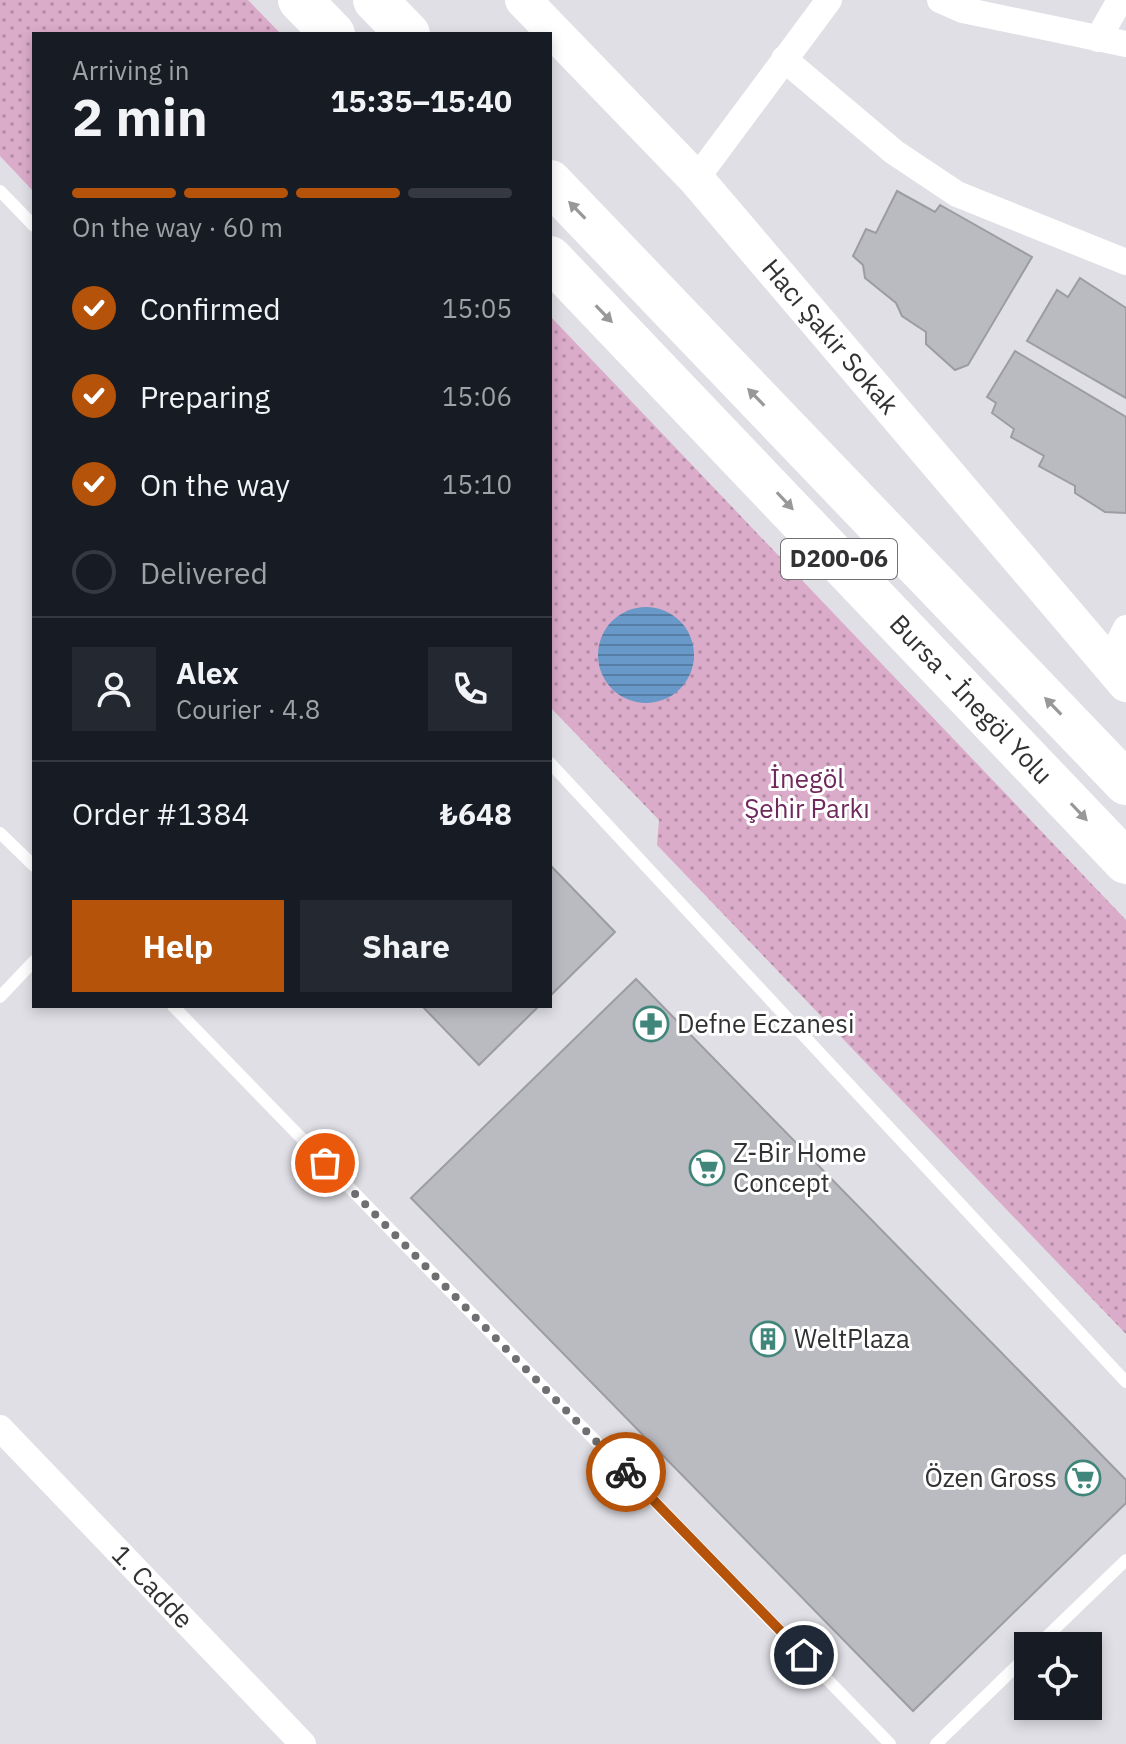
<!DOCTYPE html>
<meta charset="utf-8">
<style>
body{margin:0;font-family:"IBM Plex Sans",sans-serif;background:#242831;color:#f1f3f6;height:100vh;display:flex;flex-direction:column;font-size:30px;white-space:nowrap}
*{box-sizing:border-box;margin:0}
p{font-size:26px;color:#9ea1a6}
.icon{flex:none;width:44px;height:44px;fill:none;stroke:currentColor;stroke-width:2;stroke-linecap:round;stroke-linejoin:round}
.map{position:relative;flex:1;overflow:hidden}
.sheet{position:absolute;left:32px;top:32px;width:520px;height:976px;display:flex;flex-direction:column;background:#171b24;border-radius:0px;box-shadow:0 4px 12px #0003}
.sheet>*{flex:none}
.fabs{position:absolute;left:1014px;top:1632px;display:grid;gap:16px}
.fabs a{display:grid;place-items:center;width:88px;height:88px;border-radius:0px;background:#171b24;box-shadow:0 4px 12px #0003;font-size:40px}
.pin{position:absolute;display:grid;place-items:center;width:68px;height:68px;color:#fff;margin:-34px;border:4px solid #fff;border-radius:50%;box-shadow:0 2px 8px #0007}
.courier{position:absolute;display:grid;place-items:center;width:80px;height:80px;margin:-40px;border:6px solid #b45309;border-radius:50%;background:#fff;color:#222;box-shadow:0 2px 10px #0007}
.overview em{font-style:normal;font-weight:700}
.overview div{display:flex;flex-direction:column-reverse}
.overview{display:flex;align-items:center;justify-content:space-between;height:136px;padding:0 40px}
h1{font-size:52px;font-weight:700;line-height:60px}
.bar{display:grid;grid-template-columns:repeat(4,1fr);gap:12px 8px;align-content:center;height:96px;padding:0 40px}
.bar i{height:10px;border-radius:6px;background:#363941}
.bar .current{background:#b45309}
.bar p{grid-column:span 4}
.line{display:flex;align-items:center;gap:20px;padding:0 40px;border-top:2px solid #363941}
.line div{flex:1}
.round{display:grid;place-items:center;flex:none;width:84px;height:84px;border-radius:0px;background:#242831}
ol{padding:0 40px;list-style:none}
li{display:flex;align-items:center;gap:24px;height:88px}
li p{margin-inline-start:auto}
li .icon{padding:8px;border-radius:50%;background:#b45309;color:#fff;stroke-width:4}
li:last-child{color:#9ea1a6}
li i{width:44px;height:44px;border:4px solid #363941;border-radius:50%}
.cta{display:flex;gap:16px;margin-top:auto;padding:16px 40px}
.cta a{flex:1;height:92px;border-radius:0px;background:#b45309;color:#fff;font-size:32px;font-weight:700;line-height:92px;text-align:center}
.cta a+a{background:#242831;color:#f1f3f6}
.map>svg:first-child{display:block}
.park{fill:url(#park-dots)}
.water{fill:url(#water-rules)}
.building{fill:#b9bbc0;stroke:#9b9da2;stroke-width:2}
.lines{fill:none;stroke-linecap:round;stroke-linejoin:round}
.lane{stroke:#fff;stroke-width:12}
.street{stroke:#fff;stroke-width:26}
.secondary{stroke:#fff;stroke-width:36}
.highway{stroke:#fff;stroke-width:44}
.oneway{fill:#98989a}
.done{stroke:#6f6f72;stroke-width:8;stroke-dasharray:0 14.4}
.route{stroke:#b45309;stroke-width:10}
.labels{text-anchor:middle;stroke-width:6;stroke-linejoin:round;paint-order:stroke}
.shield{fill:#fff;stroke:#707071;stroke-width:2}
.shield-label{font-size:24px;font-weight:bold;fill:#323234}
.street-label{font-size:26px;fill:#323234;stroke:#fff}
.park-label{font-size:26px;fill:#70295c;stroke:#fff}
.poi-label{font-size:26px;fill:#323234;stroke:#fff;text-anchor:start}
</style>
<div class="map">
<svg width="1126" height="1744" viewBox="0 0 1126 1744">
<defs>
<pattern id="park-dots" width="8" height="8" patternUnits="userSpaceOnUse" patternTransform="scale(2)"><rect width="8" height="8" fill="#dbabca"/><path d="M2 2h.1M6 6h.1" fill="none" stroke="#b28ca5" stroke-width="1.8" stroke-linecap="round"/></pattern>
<pattern id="water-rules" width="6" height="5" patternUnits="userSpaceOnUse" patternTransform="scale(2)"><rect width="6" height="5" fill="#6899c8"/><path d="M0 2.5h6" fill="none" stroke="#567da3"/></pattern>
</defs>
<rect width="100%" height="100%" fill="#e0dfe5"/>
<!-- park -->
<path class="park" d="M0,0H248L281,34H34V192L0,156Z
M550,316L1126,920V1334L657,845L659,820L550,707Z"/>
<!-- water -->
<path class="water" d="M598 655a48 48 0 1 1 96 0a48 48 0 1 1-96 0Z"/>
<!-- building -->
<path class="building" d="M897,191L935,212L940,205L1032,257L968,365L955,370L926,344V332L902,316L896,303L865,278L863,265L853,256L866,229L876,233Z
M1080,278L1126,308V398L1027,341L1057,290L1068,297Z
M1015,351L1126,417V513L1105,512L1075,493V486L1039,466L1044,456L1011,437L1014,429L992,413L996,403L987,397Z
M550,865L615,932L550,996Z
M636,979L1126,1480V1503L913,1711L411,1198Z
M422,1006H539L479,1065Z"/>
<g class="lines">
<!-- lane -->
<path class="lane" d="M0,191L34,226
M550,763L1126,1382
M0,833L34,866
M0,997L34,961
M173,1006L890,1744
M1037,1646L1126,1560
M936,1744L1028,1655"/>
<!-- street -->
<g class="street">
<path d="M940,0L963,10L1126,44"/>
<path d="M1098,39L1120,0"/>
<path d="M784,59L894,152L957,194L1126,262"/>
<path d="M696,179L829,0"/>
<path d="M1108,664L1126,628"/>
<path id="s1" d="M0,1428L303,1744"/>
</g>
<!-- secondary -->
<path class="secondary" id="s2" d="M523,0L696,179L1126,684"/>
<!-- highway -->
<g class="highway">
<path d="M300,0L333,34"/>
<path d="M375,0L408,34"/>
<path d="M550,182L1126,783"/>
<path id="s3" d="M550,258L1126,862"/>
</g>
</g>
<!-- one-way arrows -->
<defs><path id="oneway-solid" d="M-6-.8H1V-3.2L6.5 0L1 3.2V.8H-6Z" transform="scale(2)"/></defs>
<g class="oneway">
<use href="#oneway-solid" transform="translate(577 210) rotate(-134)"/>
<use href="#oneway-solid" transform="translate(604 314) rotate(46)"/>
<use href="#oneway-solid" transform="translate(756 397) rotate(-134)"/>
<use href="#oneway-solid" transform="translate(785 501) rotate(47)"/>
<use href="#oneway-solid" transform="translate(1053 706) rotate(-134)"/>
<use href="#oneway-solid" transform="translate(1079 812) rotate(47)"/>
</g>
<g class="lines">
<!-- done -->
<path class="done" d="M325,1163L626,1472"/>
<!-- route -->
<path class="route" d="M626,1472L804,1655"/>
</g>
<!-- icons -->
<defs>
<g id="pharmacy-ring" transform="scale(1.8)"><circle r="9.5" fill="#fff" stroke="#41867a" stroke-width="1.5"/><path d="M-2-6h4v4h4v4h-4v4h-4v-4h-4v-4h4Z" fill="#41867a"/></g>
<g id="supermarket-ring" transform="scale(1.8)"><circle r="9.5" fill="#fff" stroke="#41867a" stroke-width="1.5"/><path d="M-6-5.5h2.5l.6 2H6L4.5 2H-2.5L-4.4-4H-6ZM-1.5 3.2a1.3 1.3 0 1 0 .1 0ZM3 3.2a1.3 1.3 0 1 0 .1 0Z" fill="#41867a"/></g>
<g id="building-ring" transform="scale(1.8)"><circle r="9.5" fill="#fff" stroke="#41867a" stroke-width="1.5"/><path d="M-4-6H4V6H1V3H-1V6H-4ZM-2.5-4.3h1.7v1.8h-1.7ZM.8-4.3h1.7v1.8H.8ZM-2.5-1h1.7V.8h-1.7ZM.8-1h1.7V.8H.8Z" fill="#41867a"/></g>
</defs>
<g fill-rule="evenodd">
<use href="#pharmacy-ring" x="651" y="1024"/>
<use href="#supermarket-ring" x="707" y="1168"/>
<use href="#building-ring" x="768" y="1339"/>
<use href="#supermarket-ring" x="1083" y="1478"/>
</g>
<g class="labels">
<!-- shield labels -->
<rect class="shield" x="781" y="539" width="116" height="40" rx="6"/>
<g class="shield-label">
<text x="839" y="567">D200-06</text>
</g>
<!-- street labels -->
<g class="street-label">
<text dy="9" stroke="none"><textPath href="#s2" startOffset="456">Hacı Şakir Sokak</textPath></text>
<text dy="9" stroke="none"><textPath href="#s3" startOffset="610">Bursa - İnegöl Yolu</textPath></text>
<text dy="9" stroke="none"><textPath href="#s1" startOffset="220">1. Cadde</textPath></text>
</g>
<!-- park labels -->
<g class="park-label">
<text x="807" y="788">İnegöl<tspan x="807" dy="30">Şehir Parkı</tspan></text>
</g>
<!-- poi labels -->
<g class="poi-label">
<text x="677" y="1033">Defne Eczanesi</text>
<text x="733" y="1162">Z-Bir Home<tspan x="733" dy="30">Concept</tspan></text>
<text x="794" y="1348">WeltPlaza</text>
<text x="1057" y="1487" text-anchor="end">Özen Gross</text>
</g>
</g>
</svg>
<div class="fabs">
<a><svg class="icon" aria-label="locate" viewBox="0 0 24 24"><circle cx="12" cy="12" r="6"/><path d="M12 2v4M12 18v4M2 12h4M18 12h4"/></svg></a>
</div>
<div class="pin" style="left:325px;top:1163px;background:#ea580c"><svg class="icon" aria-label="bag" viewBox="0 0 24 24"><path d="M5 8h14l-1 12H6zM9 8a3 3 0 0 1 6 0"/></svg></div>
<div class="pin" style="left:804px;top:1655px;background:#1f2937"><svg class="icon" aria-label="home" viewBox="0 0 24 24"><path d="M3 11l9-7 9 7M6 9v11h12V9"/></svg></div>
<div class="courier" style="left:626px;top:1472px"><svg class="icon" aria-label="bike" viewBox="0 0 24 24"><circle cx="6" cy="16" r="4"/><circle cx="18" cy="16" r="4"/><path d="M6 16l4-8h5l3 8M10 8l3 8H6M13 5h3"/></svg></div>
<section class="sheet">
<div class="overview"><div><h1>2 min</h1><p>Arriving in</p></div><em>15:35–15:40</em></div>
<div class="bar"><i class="current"></i><i class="current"></i><i class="current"></i><i></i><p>On the way · 60 m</p></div>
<ol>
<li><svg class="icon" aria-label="check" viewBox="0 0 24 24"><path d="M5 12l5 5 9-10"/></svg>Confirmed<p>15:05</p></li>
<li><svg class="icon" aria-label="check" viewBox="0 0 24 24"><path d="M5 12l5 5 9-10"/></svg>Preparing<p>15:06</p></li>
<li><svg class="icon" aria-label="check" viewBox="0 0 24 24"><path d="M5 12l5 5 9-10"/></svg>On the way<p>15:10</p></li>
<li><i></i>Delivered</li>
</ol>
<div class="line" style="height:144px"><a class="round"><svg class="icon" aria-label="person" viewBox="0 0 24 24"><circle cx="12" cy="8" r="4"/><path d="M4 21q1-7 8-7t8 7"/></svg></a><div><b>Alex</b><p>Courier · 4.8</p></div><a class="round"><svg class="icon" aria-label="phone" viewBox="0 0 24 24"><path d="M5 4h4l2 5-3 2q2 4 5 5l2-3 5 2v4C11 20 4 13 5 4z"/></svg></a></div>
<div class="line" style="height:104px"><div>Order #1384</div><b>₺648</b></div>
<div class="cta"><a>Help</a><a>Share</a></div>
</section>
</div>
